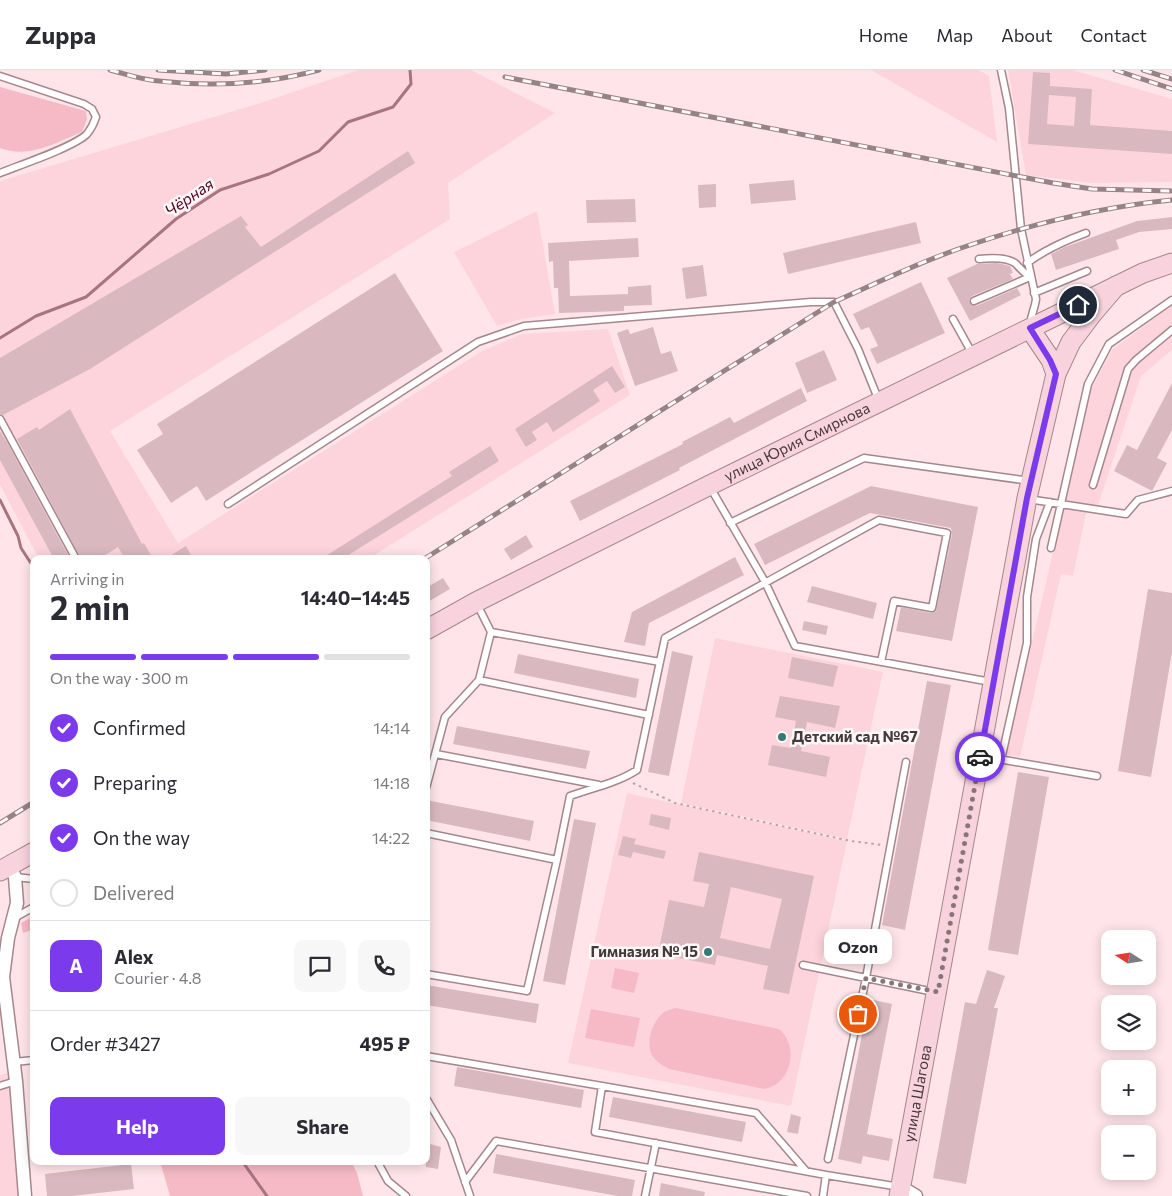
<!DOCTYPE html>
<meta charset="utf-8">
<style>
body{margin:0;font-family:Commissioner,sans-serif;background:#f7f7f7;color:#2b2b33;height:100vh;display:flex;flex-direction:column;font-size:19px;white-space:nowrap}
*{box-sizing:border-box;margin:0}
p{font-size:16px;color:#7c7c81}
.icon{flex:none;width:28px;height:28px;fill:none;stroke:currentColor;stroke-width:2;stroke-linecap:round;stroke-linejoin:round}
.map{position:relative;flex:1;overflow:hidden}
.details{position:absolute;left:30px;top:485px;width:400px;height:610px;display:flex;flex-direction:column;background:#fff;border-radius:10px;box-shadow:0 2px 12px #0003}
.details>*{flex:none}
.needle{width:32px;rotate:282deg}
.buttons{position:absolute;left:1101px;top:860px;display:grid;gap:10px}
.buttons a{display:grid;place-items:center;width:55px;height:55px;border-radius:10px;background:#fff;box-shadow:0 2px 12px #0003;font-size:25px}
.pin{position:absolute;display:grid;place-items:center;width:42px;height:42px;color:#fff;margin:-21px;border:2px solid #fff;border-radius:50%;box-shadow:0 1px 5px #0007}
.courier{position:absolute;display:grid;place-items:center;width:50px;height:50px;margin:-25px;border:4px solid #7c3aed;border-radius:50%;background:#fff;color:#222;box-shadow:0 1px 6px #0007}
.bubble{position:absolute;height:35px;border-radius:10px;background:#fff;box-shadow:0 2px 12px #0003;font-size:16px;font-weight:700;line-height:35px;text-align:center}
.headline em{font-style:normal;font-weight:700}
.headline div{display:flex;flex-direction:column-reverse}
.headline{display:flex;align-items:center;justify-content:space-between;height:85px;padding:0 20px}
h1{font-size:32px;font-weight:700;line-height:38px}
.bar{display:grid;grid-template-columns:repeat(4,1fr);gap:8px 5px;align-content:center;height:60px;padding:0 20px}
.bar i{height:6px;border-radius:4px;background:#e1e1e2}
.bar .selected{background:#7c3aed}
.bar p{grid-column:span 4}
.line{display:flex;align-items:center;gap:12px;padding:0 20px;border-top:1px solid #e1e1e2}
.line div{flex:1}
.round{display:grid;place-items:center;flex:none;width:52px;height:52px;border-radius:10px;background:#f7f7f7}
ol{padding:0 20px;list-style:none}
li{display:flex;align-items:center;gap:15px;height:55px}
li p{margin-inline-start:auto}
li .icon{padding:5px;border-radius:50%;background:#7c3aed;color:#fff;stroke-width:4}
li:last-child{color:#7c7c81}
li i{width:28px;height:28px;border:2px solid #e1e1e2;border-radius:50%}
.action{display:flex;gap:10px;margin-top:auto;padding:10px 20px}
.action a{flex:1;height:58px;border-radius:10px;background:#7c3aed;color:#fff;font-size:20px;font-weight:700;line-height:58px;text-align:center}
.action a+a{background:#f7f7f7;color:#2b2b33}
header{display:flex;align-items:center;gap:30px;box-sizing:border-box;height:70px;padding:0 25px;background:#fff;border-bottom:1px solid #e1e1e2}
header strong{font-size:24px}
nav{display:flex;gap:28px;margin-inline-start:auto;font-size:18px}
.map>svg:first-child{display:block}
.built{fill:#fdd4dc}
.green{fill:#f5bac6}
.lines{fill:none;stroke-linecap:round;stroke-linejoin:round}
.stream{stroke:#a77580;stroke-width:3}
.building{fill:#d9b9bf;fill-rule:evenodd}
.lane-casing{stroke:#a5878d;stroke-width:9}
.street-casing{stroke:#a5878d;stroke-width:15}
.secondary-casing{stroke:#a5878d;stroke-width:21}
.path{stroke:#baa4a8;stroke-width:2;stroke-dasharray:2.5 4;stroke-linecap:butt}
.lane{stroke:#fff;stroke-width:6}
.street{stroke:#fff;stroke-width:12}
.secondary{stroke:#f8d2dc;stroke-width:19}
.rail-casing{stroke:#968386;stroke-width:5}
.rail{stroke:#fef8f9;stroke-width:3;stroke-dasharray:9;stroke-linecap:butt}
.done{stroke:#877578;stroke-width:5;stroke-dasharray:0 9}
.route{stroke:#7c3aed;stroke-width:6}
.poi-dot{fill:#357c74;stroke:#fef8f9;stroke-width:2}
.labels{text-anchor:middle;stroke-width:5;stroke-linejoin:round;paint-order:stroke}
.street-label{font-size:15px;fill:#46393b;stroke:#fef8f9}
.poi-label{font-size:15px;font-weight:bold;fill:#46393b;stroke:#fef8f9;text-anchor:start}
.water-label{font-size:16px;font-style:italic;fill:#550424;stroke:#fef8f9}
</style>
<header>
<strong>Zuppa</strong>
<nav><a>Home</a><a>Map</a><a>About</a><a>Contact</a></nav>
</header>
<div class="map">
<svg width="1172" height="1126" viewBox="0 0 1172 1126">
<rect width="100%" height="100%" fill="#ffe5e9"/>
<!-- built -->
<path class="built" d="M358,0H471L555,43L448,113L450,149L110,361L178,473L482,281L522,264L608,259L630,325L368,489H39L0,415V111L257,34Z
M871,0H979L989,6L997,72Z
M1008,0H1073L1172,29V112L1092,113L1026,105Z
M537,141L555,244L521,249L497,256L454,182Z
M1172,235V280L1141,306L1098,435L1088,434L1073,506L1061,504L1020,687L1006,684L1091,319L1112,280Z
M715,568L883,602L847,769L681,733Z
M627,723L847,771L791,1036L568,993Z
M15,1001L29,1126H0V1005Z"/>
<!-- green -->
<path class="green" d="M0,17L86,41L87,49L82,62C55,73 29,89 0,78Z
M34,846V859L23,863L21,853Z
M615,898L639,903L634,923L611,918Z
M676,938L779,959C796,973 794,1003 775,1015C772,1017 768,1018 764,1019L669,999C662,995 654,991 651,983C646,970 653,951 664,942C667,940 672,939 676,938Z
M591,939L640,948L634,977L585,968Z
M160,1091H351L357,1103L363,1126H170Z"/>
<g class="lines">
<!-- stream -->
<path class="stream" d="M0,268L36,246L86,227L176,149L220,120L269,104L319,81L348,52L393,37L411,14L410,0
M0,430L18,466L21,478L34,498
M242,1091L267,1126"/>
</g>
<!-- building -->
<path class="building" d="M1033,2L1050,3V16L1092,19L1090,55L1172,61V84L1028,74ZM1049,25L1076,27L1074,56L1047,54Z
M408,81L415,93L90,299L3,345L0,344V288L241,146L248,155L245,157L261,177Z
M794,110L796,130L751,134L749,114Z
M716,114V137L699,138L698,115Z
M635,129L636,152L587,153L586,130Z
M1172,147V159L1139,162L1116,170L1119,179L1056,200L1051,184L1065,177L1137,151Z
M916,152L921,173L788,204L783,183Z
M638,168L639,187L569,191L570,226L628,224V217L651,215L652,235L624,236V241L559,243L558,218H554L553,191L549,192L548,173Z
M997,193L1010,196L1013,203L1010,204L1013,209L972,226L969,230L970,233L976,236L1017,218L1021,225L970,251L947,208L977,194Z
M703,195L707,226L686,229L682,198Z
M395,203L443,281L206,431L197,416L171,433L137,380L163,364L157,354Z
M921,212L945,263L877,294L870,279L878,276L869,257L861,260L853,244Z
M653,257L661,284L671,281L678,301L635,316L617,263L628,259L630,264Z
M824,280L837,310L807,323L795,293Z
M612,296L625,317L615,323L607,311L593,320L600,331L553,362L547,352L532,362L537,370L526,377L515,359Z
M1172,313V360L1157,388L1167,393L1152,421L1114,401L1127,375L1137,380Z
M801,318L807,331L679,398L680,400L580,451L570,431L683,374L682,372L730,347L734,353Z
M70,339L142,474L144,473L153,489H125L118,477L99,489H81L17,369L37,357L39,360Z
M0,361L8,374L70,489H54L0,390Z
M490,376L499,391L342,489H321L452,406L449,402Z
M871,416L978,437L952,571L896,561L901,537L931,543L936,541L952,464L951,458L870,443L765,495L754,474Z
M526,465L533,477L511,490L504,479Z
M186,476L193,489H165Z
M735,487L744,505L649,553L645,576L624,572L632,542Z
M443,508L450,519L426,533V518Z
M812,516L877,533L873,549L807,532Z
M1148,519L1172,523V582L1151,707L1118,701Z
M804,551L828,556L826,565L802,560Z
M672,581L693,586L669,706L648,702Z
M518,584L639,609L636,628L514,603Z
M792,587L838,596L833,617L788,608Z
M927,611L951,615L905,860L882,855Z
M780,626L840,636L835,658L807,652L801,681L830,687L826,707L768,695L772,675L791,678L796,651L775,647Z
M457,656L590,681L586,699L453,674Z
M1018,702L1049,707L1018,885L988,880Z
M426,730L534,751L530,771L426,750Z
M651,744L671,748L669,760L649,755Z
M574,749L596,753L565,915L543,911Z
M623,766L636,769L634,774L666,781L664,789L633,782L631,788L618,785Z
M699,782L814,806L789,924L763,919L768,896L717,885L715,895L658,884L669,830L704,837L709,814L693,811ZM731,817L782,829L770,879L720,868Z
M987,900L1005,906L994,938H998L966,1114L933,1108L965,932L976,934Z
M426,915L539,934L536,953L426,935Z
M869,929L892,934L867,1064L893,1069L889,1091L863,1086L861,1094L838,1089Z
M457,997L584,1020L581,1038L454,1016Z
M613,1027L746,1052L742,1072L609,1047Z
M791,1044L801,1047L798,1064L787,1062Z
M426,1073L441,1077L438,1099L426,1097Z
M496,1084L635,1110L632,1126H617L493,1103Z
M131,1094L134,1119L72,1126H47L45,1104Z
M661,1113L705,1122L704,1126H659Z"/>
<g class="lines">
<!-- lane casing -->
<g class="lane-casing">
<path id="lane" d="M1001,0L1009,38L1021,159L1036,229C1035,238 1031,245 1030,255
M0,6L84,34L92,39L96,47C94,53 91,59 87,64C74,77 20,95 0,103
M979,189C989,188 1006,187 1015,193C1020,198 1024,203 1030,207
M1027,193C1046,179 1064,171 1086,163
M1034,223L1087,201
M974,231L1030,207
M953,249L972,283
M0,349L76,489
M1093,415L1128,299L1136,290L1172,260
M710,417L765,512L795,576L991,612
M1028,429L1126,444L1138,430L1172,421
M228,434L478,272L524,256L811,232H834L858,279L879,331
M730,453L864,388L1030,411
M1051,478L1088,314L1109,274L1172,230
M491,562L660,592
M479,610L649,645
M436,684L599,715
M981,686L1097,706
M1001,690L1027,573V527L1036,469L1050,432
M426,718L445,647L479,610L491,562L477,534
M426,763L557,790L527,921L426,904
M557,790L570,726C592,718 617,713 637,700L665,568L879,450L947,463L932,538L894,531L881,592
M15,807L34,809
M14,848L34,837
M803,895L934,922
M426,986L602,1016L595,1062L826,1105L900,1117
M14,992L34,990
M0,1016L16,1011
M602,1016L756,1043L806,1101
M426,1028L451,1070L470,1126
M828,1089L866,908L906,692
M377,1091L388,1111L406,1126
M465,1112L496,1071L807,1126
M645,1126L656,1073
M823,1126L826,1105"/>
</g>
<!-- street casing -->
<g class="street-casing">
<path id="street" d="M10,796L15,807L17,833L8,868L3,907L16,1011L25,1126
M901,1117L916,1126"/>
</g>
<!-- secondary casing -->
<g class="secondary-casing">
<g id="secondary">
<path d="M1030,259L1051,290L1056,304"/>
<path id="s1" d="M426,560L476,532L710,415L1047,250L1143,203L1172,193"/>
<path d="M0,801L34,782"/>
<path id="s2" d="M899,1126L1027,428L1056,304L1071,272L1092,244L1116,216"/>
</g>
</g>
<!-- path -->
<path class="path" d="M633,713L675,733L851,771L882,775"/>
<!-- lane -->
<use href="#lane" class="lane"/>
<!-- street -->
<use href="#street" class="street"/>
<!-- secondary -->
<use href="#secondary" class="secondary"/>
<!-- rail casing -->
<g class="rail-casing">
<path id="rail" d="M110,0C126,4 142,10 159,11C212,17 267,14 319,0
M158,0L226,4L265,0
M1115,0L1172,19
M1143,0L1172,9
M505,7L1053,113L1092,119L1172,121
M424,489L834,232C877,213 919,192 964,177C1031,154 1101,137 1172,130
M0,753L34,732"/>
</g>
<!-- rail -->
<use href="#rail" class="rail"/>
</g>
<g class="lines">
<!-- done -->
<path class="done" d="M858,944L866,908L938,922L980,687"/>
<!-- route -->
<path class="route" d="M980,687L1027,428L1056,304L1050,290L1030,258L1078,235"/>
</g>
<!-- markers -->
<g class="poi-dot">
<circle cx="782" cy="667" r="5"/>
<circle cx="708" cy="882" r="5"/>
</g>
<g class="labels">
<!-- street labels -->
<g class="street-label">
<text dy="5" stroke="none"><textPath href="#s1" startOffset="416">улица Юрия Смирнова</textPath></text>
<text dy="5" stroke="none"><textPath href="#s2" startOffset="104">улица Шагова</textPath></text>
</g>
<!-- poi labels -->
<g class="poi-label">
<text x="792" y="672">Детский сад №67</text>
<text x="698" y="887" text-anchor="end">Гимназия № 15</text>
</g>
<!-- water labels -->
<g class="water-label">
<text transform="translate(189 127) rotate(-34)" y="6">Чёрная</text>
</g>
</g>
</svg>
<div class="buttons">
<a><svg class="needle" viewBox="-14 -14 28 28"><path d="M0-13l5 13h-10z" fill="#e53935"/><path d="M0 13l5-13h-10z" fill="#7c7c81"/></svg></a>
<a><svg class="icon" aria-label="layers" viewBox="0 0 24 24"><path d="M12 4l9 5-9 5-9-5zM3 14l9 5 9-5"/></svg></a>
<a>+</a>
<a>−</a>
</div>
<div class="pin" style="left:858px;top:944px;background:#ea580c"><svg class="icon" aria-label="bag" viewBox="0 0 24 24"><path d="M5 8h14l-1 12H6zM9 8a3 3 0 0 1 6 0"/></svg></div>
<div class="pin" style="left:1078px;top:235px;background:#1f2937"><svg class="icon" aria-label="home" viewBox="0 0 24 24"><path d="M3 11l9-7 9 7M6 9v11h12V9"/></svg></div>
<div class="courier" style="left:980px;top:687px"><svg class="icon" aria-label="car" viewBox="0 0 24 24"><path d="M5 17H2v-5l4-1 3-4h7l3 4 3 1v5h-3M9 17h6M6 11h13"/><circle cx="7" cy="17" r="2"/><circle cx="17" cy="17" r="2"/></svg></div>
<div class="bubble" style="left:824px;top:859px;width:68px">Ozon</div>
<section class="details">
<div class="headline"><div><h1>2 min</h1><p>Arriving in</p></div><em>14:40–14:45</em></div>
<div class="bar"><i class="selected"></i><i class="selected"></i><i class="selected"></i><i></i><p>On the way · 300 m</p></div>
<ol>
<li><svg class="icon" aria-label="check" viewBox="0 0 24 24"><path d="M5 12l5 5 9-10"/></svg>Confirmed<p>14:14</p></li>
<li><svg class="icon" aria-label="check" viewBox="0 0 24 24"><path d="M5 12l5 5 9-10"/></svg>Preparing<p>14:18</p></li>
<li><svg class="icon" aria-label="check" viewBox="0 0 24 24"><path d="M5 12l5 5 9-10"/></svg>On the way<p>14:22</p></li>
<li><i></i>Delivered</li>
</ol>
<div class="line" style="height:90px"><b class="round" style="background:#7c3aed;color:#fff">A</b><div><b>Alex</b><p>Courier · 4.8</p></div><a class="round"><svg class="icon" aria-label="chat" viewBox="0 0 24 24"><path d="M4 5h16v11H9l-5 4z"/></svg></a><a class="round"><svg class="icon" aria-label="phone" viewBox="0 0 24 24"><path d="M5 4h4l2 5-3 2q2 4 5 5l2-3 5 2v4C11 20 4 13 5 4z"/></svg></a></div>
<div class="line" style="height:65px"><div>Order #3427</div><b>495 ₽</b></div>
<div class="action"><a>Help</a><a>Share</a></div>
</section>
</div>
